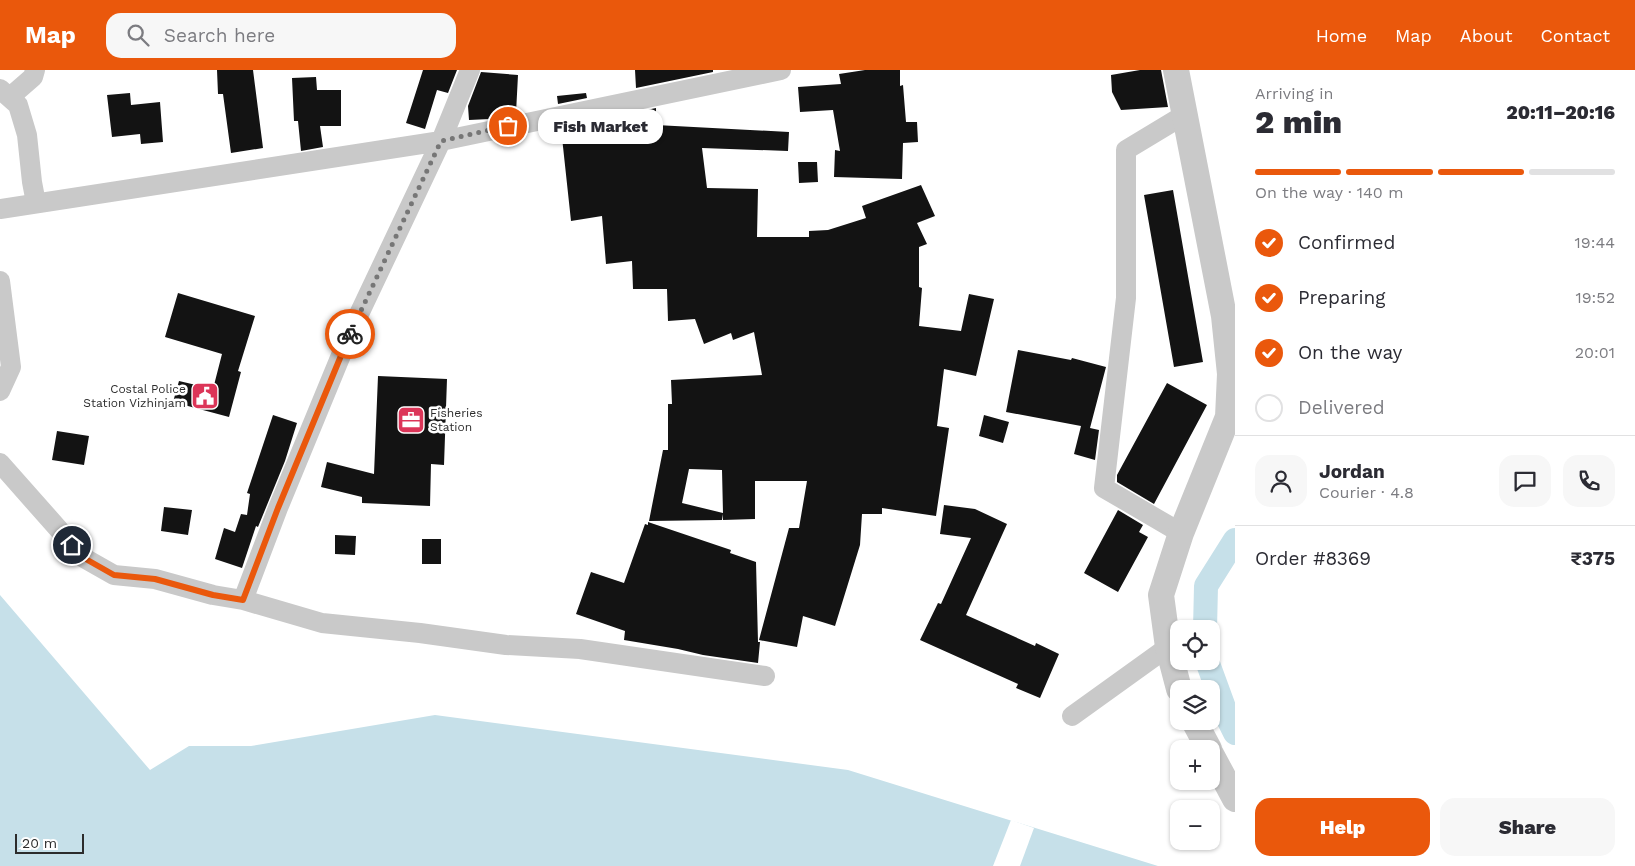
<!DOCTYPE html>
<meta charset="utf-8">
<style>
body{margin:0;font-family:"Work Sans",sans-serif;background:#f7f7f7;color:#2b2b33;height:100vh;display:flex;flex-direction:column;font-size:19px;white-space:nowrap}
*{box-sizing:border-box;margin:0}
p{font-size:16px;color:#7c7c81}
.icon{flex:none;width:28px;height:28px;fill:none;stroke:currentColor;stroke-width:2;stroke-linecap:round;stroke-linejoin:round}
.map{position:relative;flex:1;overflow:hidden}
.panel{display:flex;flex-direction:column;background:#fff;width:400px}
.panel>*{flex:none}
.tools{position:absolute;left:1170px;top:550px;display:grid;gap:10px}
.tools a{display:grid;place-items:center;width:50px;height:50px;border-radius:10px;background:#fff;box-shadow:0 1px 4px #0004;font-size:25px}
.scale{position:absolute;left:15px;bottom:12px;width:69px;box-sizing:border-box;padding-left:5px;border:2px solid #2c2c2c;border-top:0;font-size:14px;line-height:18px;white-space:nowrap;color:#2c2c2c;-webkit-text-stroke:4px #fff;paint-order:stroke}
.pin{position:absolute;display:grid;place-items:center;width:42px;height:42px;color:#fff;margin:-21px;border:2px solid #fff;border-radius:50%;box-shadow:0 1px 5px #0007}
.courier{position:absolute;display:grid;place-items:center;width:50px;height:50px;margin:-25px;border:4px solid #ea580c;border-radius:50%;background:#fff;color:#222;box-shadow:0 1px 6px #0007}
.bubble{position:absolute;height:35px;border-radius:15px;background:#fff;box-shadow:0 1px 4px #0004;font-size:16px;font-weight:800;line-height:35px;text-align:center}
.overview em{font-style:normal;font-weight:800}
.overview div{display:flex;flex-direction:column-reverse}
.overview{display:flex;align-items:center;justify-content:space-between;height:85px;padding:0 20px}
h1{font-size:32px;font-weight:800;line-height:38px}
.bar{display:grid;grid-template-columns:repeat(4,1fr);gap:8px 5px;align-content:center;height:60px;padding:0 20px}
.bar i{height:6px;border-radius:4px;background:#e1e1e2}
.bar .active{background:#ea580c}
.bar p{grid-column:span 4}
.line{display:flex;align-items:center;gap:12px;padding:0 20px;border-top:1px solid #e1e1e2}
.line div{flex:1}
.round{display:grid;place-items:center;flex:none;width:52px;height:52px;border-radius:15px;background:#f7f7f7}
ol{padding:0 20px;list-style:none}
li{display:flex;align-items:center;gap:15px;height:55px}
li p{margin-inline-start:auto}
li .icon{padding:5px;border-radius:50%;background:#ea580c;color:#fff;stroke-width:4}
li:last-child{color:#7c7c81}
li i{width:28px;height:28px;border:2px solid #e1e1e2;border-radius:50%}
.primary-button{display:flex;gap:10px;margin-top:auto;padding:10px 20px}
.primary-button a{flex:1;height:58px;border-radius:15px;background:#ea580c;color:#fff;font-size:20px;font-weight:800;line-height:58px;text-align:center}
.primary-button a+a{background:#f7f7f7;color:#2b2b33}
header{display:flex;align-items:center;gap:30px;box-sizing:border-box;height:70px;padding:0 25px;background:#ea580c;color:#fff}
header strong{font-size:24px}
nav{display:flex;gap:28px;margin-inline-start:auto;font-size:18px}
.search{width:350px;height:45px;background:#f7f7f7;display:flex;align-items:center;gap:12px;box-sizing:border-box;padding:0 18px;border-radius:15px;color:#7c7c81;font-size:19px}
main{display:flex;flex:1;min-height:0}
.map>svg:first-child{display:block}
.water{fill:#c6e0e9}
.pier{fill:#fff}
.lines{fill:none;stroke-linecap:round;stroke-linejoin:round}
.canal{stroke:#c6e0e9;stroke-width:24}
.building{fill:#131313;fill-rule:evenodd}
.minor{stroke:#c9c9c9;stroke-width:20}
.tertiary{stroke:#c9c9c9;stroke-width:26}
.done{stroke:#767676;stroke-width:5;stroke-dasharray:0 9}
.route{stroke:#ea580c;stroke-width:6}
.labels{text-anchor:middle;stroke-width:5;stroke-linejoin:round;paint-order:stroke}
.poi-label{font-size:12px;fill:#2c2c2c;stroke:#fff;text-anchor:end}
</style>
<header>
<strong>Map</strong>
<div class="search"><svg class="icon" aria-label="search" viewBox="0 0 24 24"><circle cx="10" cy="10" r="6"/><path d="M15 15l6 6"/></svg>Search here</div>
<nav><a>Home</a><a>Map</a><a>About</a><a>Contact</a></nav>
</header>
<main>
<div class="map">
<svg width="1235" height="796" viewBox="0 0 1235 796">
<rect width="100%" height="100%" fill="#fff"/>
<!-- water -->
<path class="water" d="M0,525L150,700L189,676H251L435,645L848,700L1158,796H0Z"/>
<!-- pier -->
<path class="pier" d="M1011,750L1034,758L1020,796H993Z"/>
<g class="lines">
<!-- canal -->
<path class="canal" d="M1205,559L1206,516L1235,470
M1207,591L1229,651L1235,663"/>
</g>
<!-- building -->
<path class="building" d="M217,0H253L263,78L231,83L223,24H218Z
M423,0H457L448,23L437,20L425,59L406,53Z
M635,0H713V2L636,18Z
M865,0H900V16L903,15L906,52H917L918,72L903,73L902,109L834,107L835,80L840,81L833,40L800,42L798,17L841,14L839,4Z
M1140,0H1161L1168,37L1121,40L1112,22L1111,5Z
M481,2L518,5L516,43L490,49L469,50L468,36Z
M316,7L317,20H341V56H320L323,77L301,81L298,51H294L292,8Z
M130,23L131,35L160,32L163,72L141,74L140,64L112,67L107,25Z
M586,23L587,28L558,34L557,26Z
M656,38V55L789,62L788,81L702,78L707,118L758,119L757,167H809V161L828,160L866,148L862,136L921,115L935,146L917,153L927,174L919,177V217L922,218L919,256L961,261L969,224L994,229L976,306L944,299L937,356L949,358L936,446L882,438V444H862L860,475L835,556L803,546L797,577L759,570L789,458H799L807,411H755V449L723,450V444L722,450L649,451L663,380H668V334H672L671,310L762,305L754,262L733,270L731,263L704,274L695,249L668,251L667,219H633L632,191L606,194L602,146L571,151L561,58L638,45L637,42ZM689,399L722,400L723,443L682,433Z
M798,92H817L818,112L799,113Z
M1173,120L1203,292L1174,297L1144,125Z
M178,223L255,246L238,301L241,302L229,347L173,332L179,311L213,319L222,284L165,267Z
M1018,280L1071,290L1072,288L1106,297L1090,358L1099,360L1095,390L1074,384L1081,356L1006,342Z
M378,306L447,309L444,395L431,394L430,436L362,433V427L321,417L327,392L374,404Z
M1167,313L1207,335L1154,434L1117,412V405Z
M273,345L297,353L285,391L258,457L256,456L242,498L215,489L224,458L235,462L241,444L247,445L250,424L247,423Z
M984,345L1009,352L1003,373L979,366Z
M57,361L89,366L84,395L52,390Z
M944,435L975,439L1007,454L966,545L1035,576L1036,573L1059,584L1040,628L1016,618L1018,614L920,570L938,533L941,534L971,468L940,464Z
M164,437L192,440L188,465L161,461Z
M1118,440L1143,455L1139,462L1148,467L1118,522L1084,503Z
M648,452L731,480L730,483L756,492L758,572H760L758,593L703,585L678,579L624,570L625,561L576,544L591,502L624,513L645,454L648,455Z
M335,465L356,466L355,485L335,484Z
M422,469H441V494H422Z"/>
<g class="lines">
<!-- minor -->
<path class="minor" d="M0,19L18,35L27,65L32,112L36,133
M10,27L33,7L35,0
M0,139L441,71L781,0
M0,211L11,297L0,321
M0,393L84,488L114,505L155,509L213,525L243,530L322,553L420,563L506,575L580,579L765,606
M1181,463L1104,418L1126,228V80L1184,45
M243,530L278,438L351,261L441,71L470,0
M1072,646L1168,577"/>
<!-- tertiary -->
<path class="tertiary" d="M1176,0L1224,246L1230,304L1228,347L1181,463L1161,525L1168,577L1179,619
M1194,651L1209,679
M1211,684L1235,729"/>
</g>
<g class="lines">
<!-- done -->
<path class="done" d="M350,264L441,71L508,56"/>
<!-- route -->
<path class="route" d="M72,475L84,488L114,505L155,509L213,525L243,530L278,438L350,264"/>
</g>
<!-- icons -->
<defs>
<g id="civic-square" transform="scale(1.4375)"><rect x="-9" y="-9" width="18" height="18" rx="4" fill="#dc3558" stroke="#fff"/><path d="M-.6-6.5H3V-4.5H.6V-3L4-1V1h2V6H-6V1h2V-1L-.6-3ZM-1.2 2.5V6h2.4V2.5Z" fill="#fff"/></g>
<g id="office-square" transform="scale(1.4375)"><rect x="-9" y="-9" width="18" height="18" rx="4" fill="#dc3558" stroke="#fff"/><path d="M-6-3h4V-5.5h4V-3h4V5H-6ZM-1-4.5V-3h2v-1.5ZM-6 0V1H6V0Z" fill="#fff"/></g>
</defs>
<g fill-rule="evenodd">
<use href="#civic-square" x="205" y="326"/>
<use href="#office-square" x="411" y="350"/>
</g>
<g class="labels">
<!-- poi labels -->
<g class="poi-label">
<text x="186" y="323">Costal Police<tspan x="186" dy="14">Station Vizhinjam</tspan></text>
<text x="430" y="347" text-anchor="start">Fisheries<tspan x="430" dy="14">Station</tspan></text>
</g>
</g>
</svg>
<div class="tools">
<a><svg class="icon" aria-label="locate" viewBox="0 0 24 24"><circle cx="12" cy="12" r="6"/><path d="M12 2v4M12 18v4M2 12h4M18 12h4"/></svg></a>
<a><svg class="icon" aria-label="layers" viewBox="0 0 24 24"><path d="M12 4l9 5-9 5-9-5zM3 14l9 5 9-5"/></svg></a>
<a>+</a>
<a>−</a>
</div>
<div class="scale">20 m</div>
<div class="pin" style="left:508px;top:56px;background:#ea580c"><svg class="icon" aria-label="bag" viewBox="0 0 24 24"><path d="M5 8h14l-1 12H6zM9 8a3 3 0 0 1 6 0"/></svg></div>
<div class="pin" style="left:72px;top:475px;background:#1f2937"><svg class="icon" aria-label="home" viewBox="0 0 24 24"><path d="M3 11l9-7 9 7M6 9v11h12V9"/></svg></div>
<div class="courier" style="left:350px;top:264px"><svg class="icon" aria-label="bike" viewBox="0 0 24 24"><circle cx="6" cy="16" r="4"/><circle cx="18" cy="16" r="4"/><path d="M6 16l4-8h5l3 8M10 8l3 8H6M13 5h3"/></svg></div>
<div class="bubble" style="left:538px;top:39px;width:125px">Fish Market</div>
</div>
<section class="panel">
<div class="overview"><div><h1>2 min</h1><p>Arriving in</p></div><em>20:11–20:16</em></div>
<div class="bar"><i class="active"></i><i class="active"></i><i class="active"></i><i></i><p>On the way · 140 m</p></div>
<ol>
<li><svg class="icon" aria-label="check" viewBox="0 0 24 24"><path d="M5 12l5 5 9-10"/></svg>Confirmed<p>19:44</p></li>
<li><svg class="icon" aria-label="check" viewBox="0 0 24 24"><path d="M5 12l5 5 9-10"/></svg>Preparing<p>19:52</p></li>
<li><svg class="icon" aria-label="check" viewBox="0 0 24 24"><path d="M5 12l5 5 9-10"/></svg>On the way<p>20:01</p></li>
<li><i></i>Delivered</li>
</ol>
<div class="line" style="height:90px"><a class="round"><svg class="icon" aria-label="person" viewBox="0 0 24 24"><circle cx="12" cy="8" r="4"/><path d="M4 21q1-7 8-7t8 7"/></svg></a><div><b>Jordan</b><p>Courier · 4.8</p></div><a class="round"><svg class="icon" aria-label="chat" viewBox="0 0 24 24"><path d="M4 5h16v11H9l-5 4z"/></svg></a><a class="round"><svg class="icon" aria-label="phone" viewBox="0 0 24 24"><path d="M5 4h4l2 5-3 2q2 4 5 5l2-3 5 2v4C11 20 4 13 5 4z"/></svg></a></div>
<div class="line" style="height:65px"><div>Order #8369</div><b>₹375</b></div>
<div class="primary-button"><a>Help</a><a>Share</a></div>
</section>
</main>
